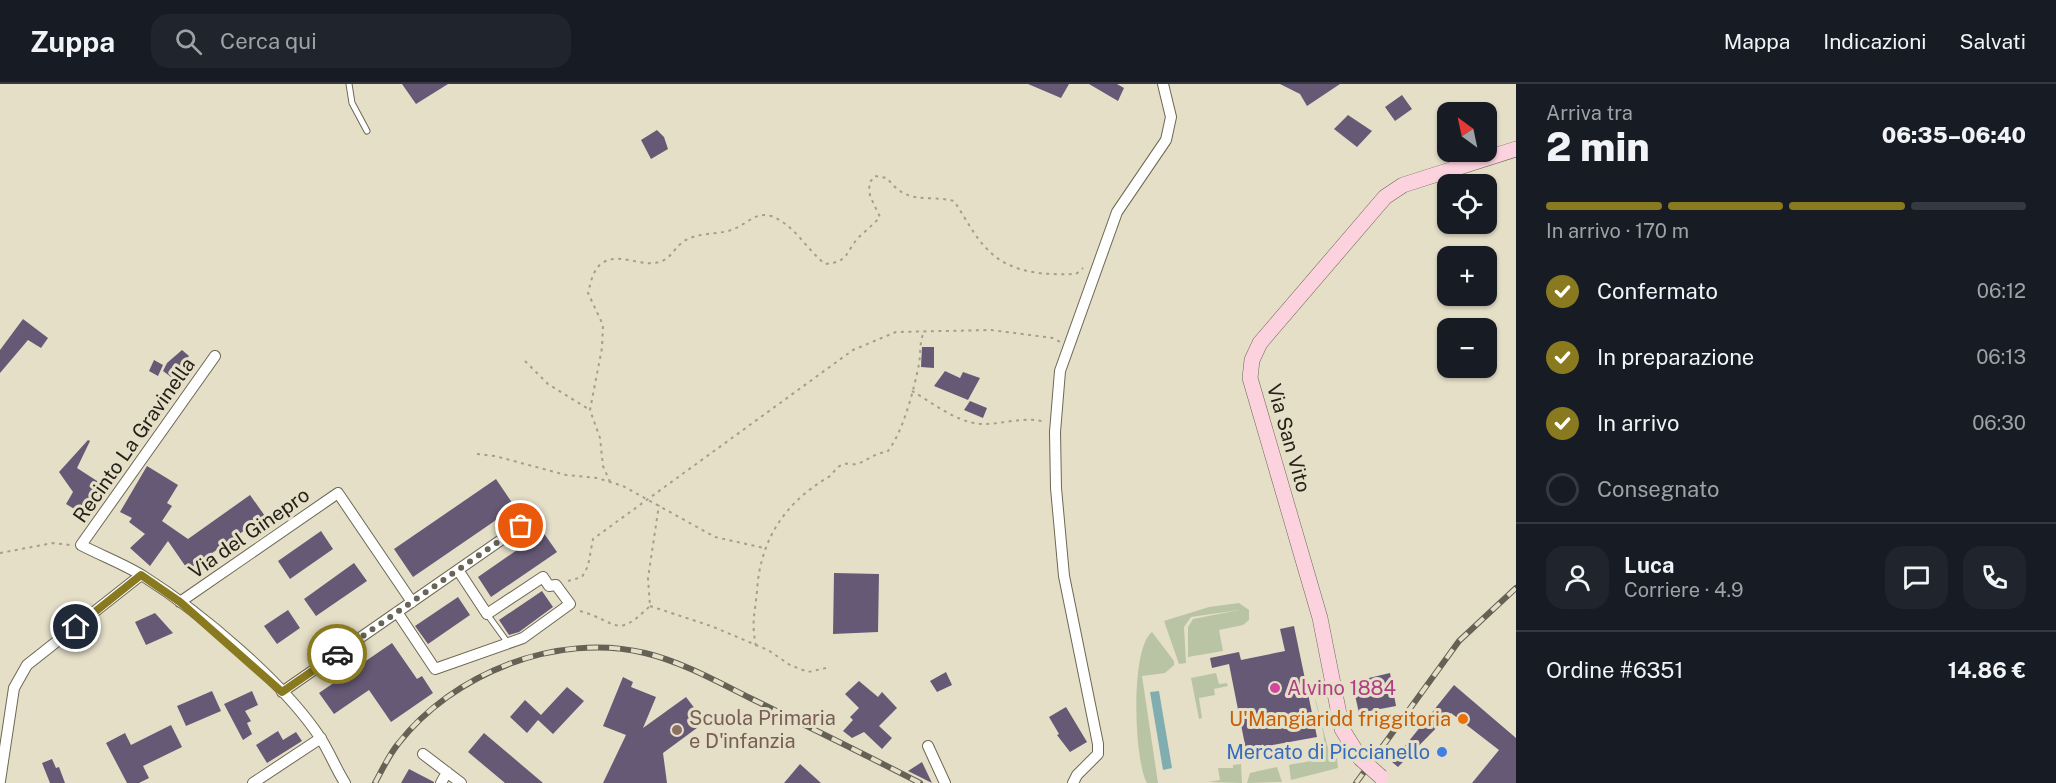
<!DOCTYPE html>
<html lang="it">
<meta charset="utf-8">
<style>
body{margin:0;font-family:"Public Sans",sans-serif;background:#20242c;color:#f1f3f6;height:100vh;display:flex;flex-direction:column;font-size:22px;white-space:nowrap}
*{box-sizing:border-box;margin:0}
p{font-size:20px;color:#9ea1a6}
.icon{flex:none;width:33px;height:33px;fill:none;stroke:currentColor;stroke-width:2;stroke-linecap:round;stroke-linejoin:round}
.map{position:relative;flex:1;overflow:hidden}
.drawer{display:flex;flex-direction:column;background:#171b24;width:540px}
.drawer>*{flex:none}
.needle{width:39px;rotate:327deg}
.tools{position:absolute;left:1437px;top:18px;display:grid;gap:12px}
.tools a{display:grid;place-items:center;width:60px;height:60px;border-radius:12px;background:#171b24;box-shadow:0 2px 4px #0004;font-size:30px}
.pin{position:absolute;display:grid;place-items:center;width:51px;height:51px;color:#fff;margin:-26px;border:3px solid #fff;border-radius:50%;box-shadow:0 2px 6px #0007}
.courier{position:absolute;display:grid;place-items:center;width:60px;height:60px;margin:-30px;border:4px solid #897a1f;border-radius:50%;background:#fff;color:#222;box-shadow:0 2px 8px #0007}
.headline em{font-style:normal;font-weight:800}
.headline div{display:flex;flex-direction:column-reverse}
.headline{display:flex;align-items:center;justify-content:space-between;height:102px;padding:0 30px}
h1{font-size:39px;font-weight:800;line-height:45px}
.bar{display:grid;grid-template-columns:repeat(4,1fr);gap:9px 6px;align-content:center;height:72px;padding:0 30px}
.bar i{height:8px;border-radius:4px;background:#363941}
.bar .selected{background:#897a1f}
.bar p{grid-column:span 4}
.line{display:flex;align-items:center;gap:15px;padding:0 30px;border-top:2px solid #363941}
.line div{flex:1}
.round{display:grid;place-items:center;flex:none;width:63px;height:63px;border-radius:18px;background:#20242c}
ol{padding:0 30px;list-style:none}
li{display:flex;align-items:center;gap:18px;height:66px}
li p{margin-inline-start:auto}
li .icon{padding:6px;border-radius:50%;background:#897a1f;color:#fff;stroke-width:4}
li:last-child{color:#9ea1a6}
li i{width:33px;height:33px;border:3px solid #363941;border-radius:50%}
header{display:flex;align-items:center;gap:36px;box-sizing:border-box;height:84px;padding:0 30px;background:#171b24;border-bottom:2px solid #363941}
header strong{font-size:28px}
nav{display:flex;gap:33px;margin-inline-start:auto;font-size:21px}
.search{width:420px;height:54px;background:#20242c;display:flex;align-items:center;gap:15px;box-sizing:border-box;padding:0 21px;border-radius:18px;color:#9ea1a6;font-size:22px}
main{display:flex;flex:1;min-height:0}
.map>svg:first-child{display:block}
.green{fill:#b8c4a4}
.water{fill:#80aeb0}
.building{fill:#665976}
.lines{fill:none;stroke-linecap:round;stroke-linejoin:round}
.lane-casing{stroke:#6d6854;stroke-width:7}
.street-casing{stroke:#6d6854;stroke-width:12}
.secondary-casing{stroke:#6d6854;stroke-width:16}
.path{stroke:#a49f8d;stroke-width:2;stroke-dasharray:3 4.5;stroke-linecap:butt}
.lane{stroke:#fff;stroke-width:5}
.street{stroke:#fff;stroke-width:10}
.secondary{stroke:#fcd2de;stroke-width:15}
.rail-casing{stroke:#656154;stroke-width:6}
.rail{stroke:#e5dfc8;stroke-width:4;stroke-dasharray:11;stroke-linecap:butt}
.secondary-bridge-casing{stroke:#6d6854;stroke-width:16;stroke-linecap:butt}
.secondary-bridge{stroke:#fcd2de;stroke-width:15}
.done{stroke:#686456;stroke-width:6;stroke-dasharray:0 10.8}
.route{stroke:#897a1f;stroke-width:8}
.hotel-dot{fill:#d1479c;stroke:#e5dfc8;stroke-width:2}
.food-dot{fill:#e8710a;stroke:#e5dfc8;stroke-width:2}
.education-dot{fill:#8d6e63;stroke:#e5dfc8;stroke-width:2}
.shop-dot{fill:#3f7fe0;stroke:#e5dfc8;stroke-width:2}
.labels{text-anchor:middle;stroke-width:6;stroke-linejoin:round;paint-order:stroke}
.street-label{font-size:20px;fill:#242119;stroke:#e5dfc8}
.hotel-label{font-size:20px;fill:#b23c85;stroke:#e5dfc8;text-anchor:start}
.education-label{font-size:20px;fill:#785e54;stroke:#e5dfc8;text-anchor:start}
.food-label{font-size:20px;fill:#c56008;stroke:#e5dfc8;text-anchor:end}
.shop-label{font-size:20px;fill:#366cbe;stroke:#e5dfc8;text-anchor:end}
</style>
<header>
<strong>Zuppa</strong>
<div class="search"><svg class="icon" aria-label="search" viewBox="0 0 24 24"><circle cx="10" cy="10" r="6"/><path d="M15 15l6 6"/></svg>Cerca qui</div>
<nav><a>Mappa</a><a>Indicazioni</a><a>Salvati</a></nav>
</header>
<main>
<div class="map">
<svg width="1516" height="699" viewBox="0 0 1516 699">
<rect width="100%" height="100%" fill="#e5dfc8"/>
<!-- green -->
<path class="green" d="M1239,519L1249,526V536L1243,541L1219,546L1223,567L1188,573V543L1193,535L1239,526L1191,533L1184,543L1186,579L1179,580L1164,537L1209,523Z
M1152,548L1174,577V581L1165,589L1142,592L1158,699H1147C1134,677 1130,564 1152,548Z
M1216,589L1219,600L1227,599L1228,602L1214,605L1215,611L1199,614L1202,634L1199,635L1191,594Z
M1315,613L1331,676L1337,674L1338,684L1291,696L1289,681C1296,679 1305,679 1313,676C1336,668 1316,630 1315,613Z
M1241,680L1242,699L1208,698L1220,696L1218,684H1233V681Z
M1277,683L1282,698L1247,699L1250,689Z"/>
<!-- water -->
<path class="water" d="M1159,607L1172,684L1163,686L1150,608Z"/>
<!-- building -->
<path class="building" d="M402,0H448L416,20Z
M1028,0H1069L1061,14Z
M1089,0H1117L1124,4L1118,17Z
M1280,0H1340L1307,22L1300,10Z
M1402,11L1412,25L1395,37L1385,23Z
M1348,31L1372,47L1357,63L1334,45Z
M657,46L664,53L668,65L651,75L641,56Z
M23,235L48,254L41,264L28,256L0,289V266Z
M922,263H934V284L921,283Z
M182,266L189,272L171,293L163,287L167,279Z
M154,276L163,281L158,292L149,287Z
M945,287L960,294L963,288L980,294L968,316L934,302Z
M970,317L987,324L983,334L964,326Z
M88,356L90,357L77,384L111,406L108,410L76,426L66,420L73,408L59,388Z
M147,382L178,401L167,419L172,422L162,437L188,455L250,411L265,432L188,486L168,457L150,482L130,464L145,450L129,438L132,434L120,428Z
M496,395L515,423L413,493L394,465Z
M321,447L333,465L290,495L278,477Z
M543,448L557,468L491,513L478,493Z
M354,479L367,497L316,532L304,515Z
M834,489L879,490L878,548L833,550Z
M542,507L553,523L519,548L509,551L499,536Z
M458,513L470,531L428,560L415,542Z
M288,526L300,544L277,560L264,542Z
M155,529L173,549L146,561L135,538Z
M1294,542L1317,653L1246,666L1229,580L1212,584L1210,574L1239,568L1241,576L1285,567L1280,545Z
M392,559L417,595L422,592L433,609L391,638L369,606L334,630L319,609Z
M946,588L952,601L937,608L930,597Z
M1390,589L1396,622L1359,629L1352,598Z
M623,593L633,598L631,603L656,613L643,644L686,613L705,638L663,669L667,699H603L626,651L603,642Z
M859,597L878,613L882,608L897,624L879,642L892,654L882,665L864,648L852,654L843,647L853,636L850,633L859,624L845,610Z
M1454,601L1516,654V699H1472L1499,666L1451,629L1398,683L1392,678Z
M567,603L584,617L553,650L538,636L527,649L510,633L525,616L541,631Z
M212,607L221,627L186,642L177,622Z
M252,607L258,621L245,627L251,637L247,639L252,650L243,656L224,620Z
M1066,623L1087,658L1070,668L1057,651L1059,650L1049,633Z
M171,641L182,663L143,682L149,694L139,699H127L106,659L125,649L131,661Z
M278,647L283,656L296,648L302,657L267,679L256,661Z
M484,649L543,699H505L468,668Z
M52,675L56,684L59,683L65,699H50L42,679Z
M922,678L932,699L908,687Z
M800,680L821,699H784Z
M409,685L434,698V699H401Z"/>
<g class="lines">
<!-- lane casing -->
<g class="lane-casing">
<path id="lane" d="M349,0L352,19L367,47
M487,530L508,559"/>
</g>
<!-- street casing -->
<g class="street-casing">
<path id="street" d="M215,272L81,461C102,472 124,480 143,492C200,528 284,598 321,655C330,669 336,685 345,699
M180,518L338,409L412,518
M397,528L435,585L523,554L570,520L556,501L549,502L543,493L487,530L458,486
M282,608L537,431
M928,662L945,699
M423,670L461,699
M0,697L14,604L27,581L141,491
M253,699L321,654
M441,699L447,688
M1073,699L1077,691L1098,670V660L1064,492L1056,404L1055,348L1060,287L1117,128L1166,56L1171,33L1163,0"/>
</g>
<!-- secondary casing -->
<g class="secondary-casing">
<path id="secondary" d="M1360,674L1342,645L1320,534L1250,294L1252,276L1260,259L1385,113L1403,101L1516,65"/>
</g>
<!-- path -->
<path class="path" d="M525,277L548,300L590,326
M912,307C933,319 958,340 984,340C1004,340 1024,332 1045,338
M477,370L495,372L566,391L597,394L623,402L715,453L764,464
M610,398L603,382L600,354L590,326L602,264L603,241L588,209C591,198 593,184 604,178C621,168 644,185 662,177C672,173 676,161 686,156C702,147 722,152 738,143C750,137 757,128 771,132C794,140 807,166 825,180C849,178 845,169 858,154C865,147 873,141 880,133L870,112L869,99L875,92L887,94C908,122 925,110 954,117C965,133 975,154 989,167C1012,190 1046,191 1076,190L1083,184
M0,469L53,459L70,461
M568,497L582,493L588,482L593,455L853,266L896,248L991,246L1053,254L1060,258
M650,522L711,542L768,566L790,581L808,588L826,584
M580,527C619,538 615,556 650,522L648,494L659,421
M756,562C751,537 755,530 757,507C760,458 783,420 827,394C833,391 836,382 844,380C848,379 853,381 857,380C868,376 875,369 887,368C903,349 914,305 919,280C921,269 919,259 924,248"/>
<!-- lane -->
<use href="#lane" class="lane"/>
<!-- street -->
<use href="#street" class="street"/>
<!-- secondary -->
<use href="#secondary" class="secondary"/>
<!-- rail casing -->
<g class="rail-casing">
<path id="rail" d="M375,699C382,686 389,671 398,660C453,589 557,548 645,569C682,578 716,597 750,614C807,642 864,670 920,699
M1356,699L1459,557L1516,504"/>
</g>
<!-- rail -->
<use href="#rail" class="rail"/>
<!-- secondary-bridge casing -->
<g class="secondary-bridge-casing">
<path id="secondary-bridge" d="M1360,674L1381,693"/>
</g>
<!-- secondary-bridge -->
<use href="#secondary-bridge" class="secondary-bridge"/>
</g>
<g class="lines">
<!-- done -->
<path class="done" d="M337,570L521,442"/>
<!-- route -->
<path class="route" d="M76,543L141,491L180,518L282,608L337,570"/>
</g>
<!-- markers -->
<circle class="hotel-dot" cx="1275" cy="604" r="6"/>
<circle class="food-dot" cx="1463" cy="635" r="6"/>
<circle class="education-dot" cx="677" cy="646" r="6"/>
<circle class="shop-dot" cx="1442" cy="668" r="6"/>
<g class="labels">
<!-- street labels -->
<g class="street-label">
<text transform="translate(1289 354) rotate(74)" y="7">Via San Vito</text>
<text transform="translate(134 356) rotate(-55)" y="7">Recinto La Gravinella</text>
<text transform="translate(249 449) rotate(-35)" y="7">Via del Ginepro</text>
</g>
<!-- hotel labels -->
<g class="hotel-label">
<text x="1287" y="611">Alvino 1884</text>
</g>
<!-- education labels -->
<g class="education-label">
<text x="689" y="641">Scuola Primaria<tspan x="689" dy="23">e D'infanzia</tspan></text>
</g>
<!-- food labels -->
<g class="food-label">
<text x="1451" y="642">U'Mangiaridd friggitoria</text>
</g>
<!-- shop labels -->
<g class="shop-label">
<text x="1430" y="675">Mercato di Piccianello</text>
</g>
</g>
</svg>
<div class="tools">
<a><svg class="needle" viewBox="-14 -14 28 28"><path d="M0-13l5 13h-10z" fill="#e53935"/><path d="M0 13l5-13h-10z" fill="#9ea1a6"/></svg></a>
<a><svg class="icon" aria-label="locate" viewBox="0 0 24 24"><circle cx="12" cy="12" r="6"/><path d="M12 2v4M12 18v4M2 12h4M18 12h4"/></svg></a>
<a>+</a>
<a>−</a>
</div>
<div class="pin" style="left:521px;top:442px;background:#ea580c"><svg class="icon" aria-label="bag" viewBox="0 0 24 24"><path d="M5 8h14l-1 12H6zM9 8a3 3 0 0 1 6 0"/></svg></div>
<div class="pin" style="left:76px;top:543px;background:#1f2937"><svg class="icon" aria-label="home" viewBox="0 0 24 24"><path d="M3 11l9-7 9 7M6 9v11h12V9"/></svg></div>
<div class="courier" style="left:337px;top:570px"><svg class="icon" aria-label="car" viewBox="0 0 24 24"><path d="M5 17H2v-5l4-1 3-4h7l3 4 3 1v5h-3M9 17h6M6 11h13"/><circle cx="7" cy="17" r="2"/><circle cx="17" cy="17" r="2"/></svg></div>
</div>
<section class="drawer">
<div class="headline"><div><h1>2 min</h1><p>Arriva tra</p></div><em>06:35–06:40</em></div>
<div class="bar"><i class="selected"></i><i class="selected"></i><i class="selected"></i><i></i><p>In arrivo · 170 m</p></div>
<ol>
<li><svg class="icon" aria-label="check" viewBox="0 0 24 24"><path d="M5 12l5 5 9-10"/></svg>Confermato<p>06:12</p></li>
<li><svg class="icon" aria-label="check" viewBox="0 0 24 24"><path d="M5 12l5 5 9-10"/></svg>In preparazione<p>06:13</p></li>
<li><svg class="icon" aria-label="check" viewBox="0 0 24 24"><path d="M5 12l5 5 9-10"/></svg>In arrivo<p>06:30</p></li>
<li><i></i>Consegnato</li>
</ol>
<div class="line" style="height:108px"><a class="round"><svg class="icon" aria-label="person" viewBox="0 0 24 24"><circle cx="12" cy="8" r="4"/><path d="M4 21q1-7 8-7t8 7"/></svg></a><div><b>Luca</b><p>Corriere · 4.9</p></div><a class="round"><svg class="icon" aria-label="chat" viewBox="0 0 24 24"><path d="M4 5h16v11H9l-5 4z"/></svg></a><a class="round"><svg class="icon" aria-label="phone" viewBox="0 0 24 24"><path d="M5 4h4l2 5-3 2q2 4 5 5l2-3 5 2v4C11 20 4 13 5 4z"/></svg></a></div>
<div class="line" style="height:78px"><div>Ordine #6351</div><b>14.86 €</b></div>
</section>
</main>
